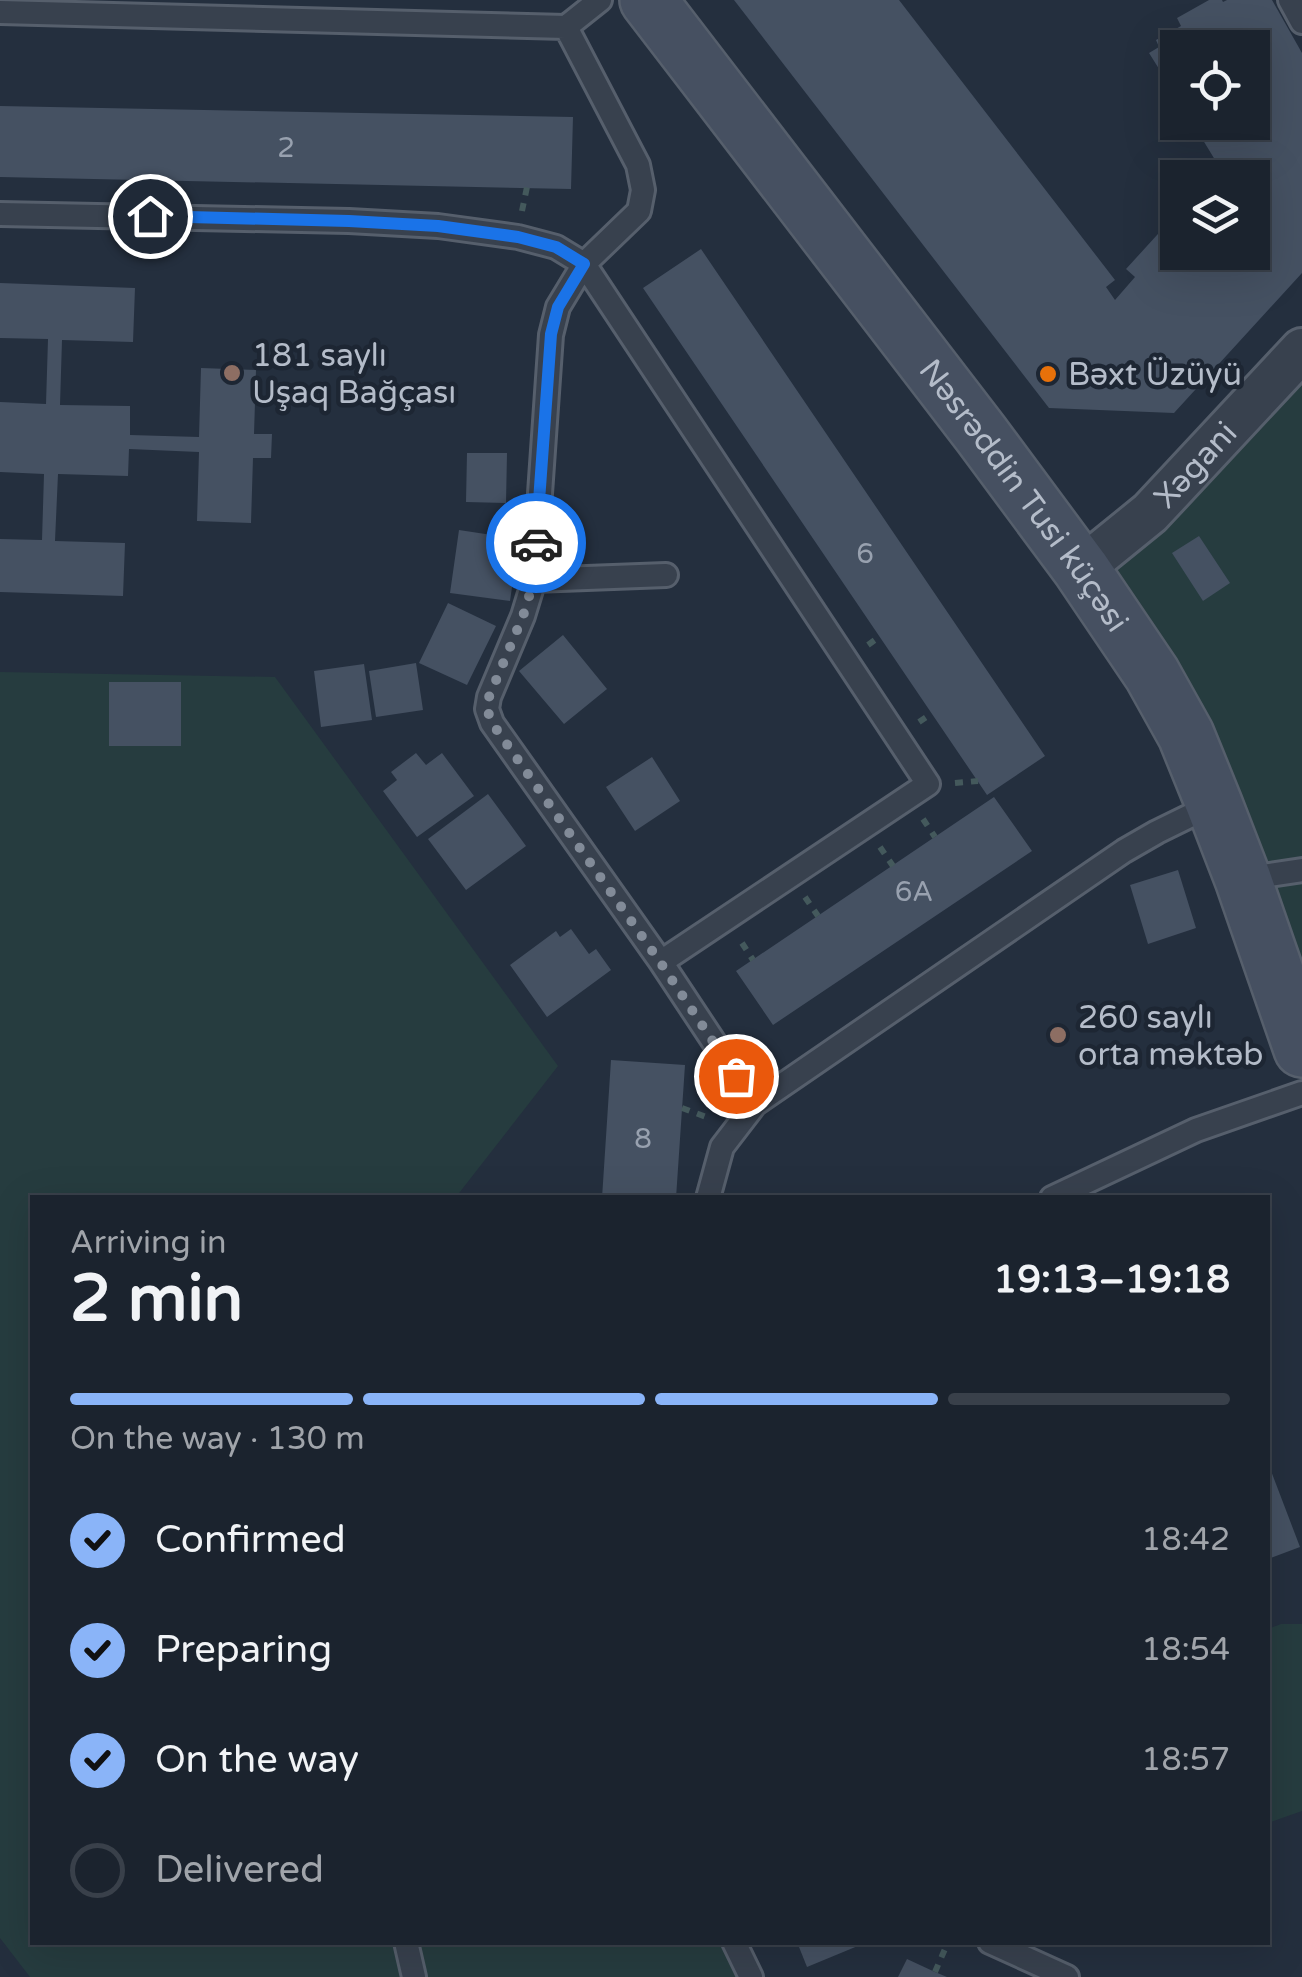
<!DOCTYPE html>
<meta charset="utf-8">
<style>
body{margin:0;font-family:"Varela Round",sans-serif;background:#242b36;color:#f1f3f6;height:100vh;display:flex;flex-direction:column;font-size:38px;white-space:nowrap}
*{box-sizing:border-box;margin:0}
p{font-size:32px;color:#a0a4aa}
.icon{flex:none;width:55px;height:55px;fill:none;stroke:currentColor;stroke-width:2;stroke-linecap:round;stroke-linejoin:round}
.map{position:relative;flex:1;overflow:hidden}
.sheet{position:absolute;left:30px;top:1195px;width:1240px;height:750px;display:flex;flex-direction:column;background:#1b232e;border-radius:0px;box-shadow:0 10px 40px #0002,0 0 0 2px #39404a}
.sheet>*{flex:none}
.controls{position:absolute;left:1160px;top:30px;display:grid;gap:20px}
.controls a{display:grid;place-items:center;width:110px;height:110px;border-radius:0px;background:#1b232e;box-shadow:0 10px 40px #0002,0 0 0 2px #39404a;font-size:50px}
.pin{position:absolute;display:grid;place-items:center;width:85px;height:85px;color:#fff;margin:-42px;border:5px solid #fff;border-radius:50%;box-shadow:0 2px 10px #0007}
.courier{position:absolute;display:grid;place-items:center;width:100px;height:100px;margin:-50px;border:8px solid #1a73e8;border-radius:50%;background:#fff;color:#222;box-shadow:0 2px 12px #0007}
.summary em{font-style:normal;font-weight:700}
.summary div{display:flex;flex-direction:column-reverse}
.summary{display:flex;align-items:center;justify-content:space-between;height:170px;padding:0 40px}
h1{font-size:65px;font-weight:700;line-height:75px}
.bar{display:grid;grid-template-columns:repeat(4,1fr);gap:15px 10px;align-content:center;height:120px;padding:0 40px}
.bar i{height:12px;border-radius:8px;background:#39404a}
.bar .current{background:#8ab4f8}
.bar p{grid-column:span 4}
ol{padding:0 40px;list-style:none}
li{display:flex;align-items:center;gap:30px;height:110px}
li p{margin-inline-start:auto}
li .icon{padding:10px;border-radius:50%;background:#8ab4f8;color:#111;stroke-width:4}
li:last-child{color:#a0a4aa}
li i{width:55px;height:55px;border:5px solid #39404a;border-radius:50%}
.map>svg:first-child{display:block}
.green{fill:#263c3f}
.building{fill:#455162}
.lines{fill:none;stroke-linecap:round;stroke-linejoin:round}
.service-casing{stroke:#565f6c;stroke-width:28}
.minor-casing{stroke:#565f6c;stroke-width:48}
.secondary-casing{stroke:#565f6c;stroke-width:60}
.path{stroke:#44595c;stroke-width:6;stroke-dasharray:8 8;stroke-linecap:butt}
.service{stroke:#38414e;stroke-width:22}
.minor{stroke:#38414e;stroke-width:42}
.secondary{stroke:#465061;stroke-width:55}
.done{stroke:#828b98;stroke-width:10;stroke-dasharray:0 18}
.route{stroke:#1a73e8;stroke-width:12}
.education-dot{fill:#8d6e63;stroke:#1d2633;stroke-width:4}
.food-dot{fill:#e8710a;stroke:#1d2633;stroke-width:4}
.labels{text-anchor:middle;stroke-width:9;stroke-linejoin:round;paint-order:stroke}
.number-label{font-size:28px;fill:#98a1af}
.poi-label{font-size:32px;fill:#b4bcc9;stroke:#1d2633;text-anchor:start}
.street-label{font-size:32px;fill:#b4bcc9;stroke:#1d2633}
</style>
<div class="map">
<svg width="1302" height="1977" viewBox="0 0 1302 1977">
<rect width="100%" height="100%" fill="#242f3e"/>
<!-- green -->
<path class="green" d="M1302,350V1049L1081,569Z
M0,672L275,677L558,1066L456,1197L32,1198V1942L730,1943L746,1977H30L0,1938Z
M1281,1624H1302V1811L1268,1823V1629Z"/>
<!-- building -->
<path class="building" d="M734,0H899L1115,280L1106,287L1115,300L1135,277L1126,269L1178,212V252H1252V178H1226L1192,122H1252V48H1178V99L1149,53L1159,47L1156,40L1181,26L1177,18L1209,0H1222L1223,2L1227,0H1272L1302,53V273L1174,413L1049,408Z
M0,106L573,117L571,189L0,177Z
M701,249L1045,756L987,795L643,288Z
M0,283L135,288L133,342L62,340L60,405L130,406V435L199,437L201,368L256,370L254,434H272L271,458H253L251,523L197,521L199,452L129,449L128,476L58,474L55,541L125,543L123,596L0,592V539L42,540L44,474L0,472V402L46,404L48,339L0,338Z
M467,453H507L506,503L466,502Z
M459,530L519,539L510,601L450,593Z
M1199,536L1230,583L1203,601L1172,553Z
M448,603L496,626L467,685L419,663Z
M563,635L607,689L564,724L519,671Z
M416,663L423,710L376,717L369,671Z
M364,664L372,720L321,727L314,671Z
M109,682H181V746H109Z
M416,753L426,765L442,753L474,796L417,837L383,791L397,780L391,772Z
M652,757L680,801L635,831L606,787Z
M488,794L526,846L466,890L428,839Z
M994,797L1032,851L773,1025L736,971Z
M1178,870L1196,928L1148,944L1130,885Z
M571,929L589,954L596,949L611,970L547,1017L510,965L556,931L560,937Z
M611,1060L685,1065L676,1198H602Z
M1268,1463L1300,1547L1268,1559Z
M797,1942H865V1943L807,1967Z
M907,1959L935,1972L947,1977H898Z"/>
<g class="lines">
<!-- service casing -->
<g class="service-casing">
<path id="service" d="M600,0L566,27L638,165L643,190L639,211L584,264L558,307L551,335L534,580L523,616L489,697L487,709L492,723L661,962L755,1104
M1290,0L1302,22
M0,12L566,27
M0,214L349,221L438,226L518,237L556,247L584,264L928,784L661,962
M534,580L666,575
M1243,879L1302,870
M708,1198L722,1147L755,1104L1124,851L1157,832L1214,804
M1052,1198L1196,1130L1302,1093
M406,1942L414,1977
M734,1942L751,1977
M990,1942L1067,1977"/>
</g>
<!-- minor casing -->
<g class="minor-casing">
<g id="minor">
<path id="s1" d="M1081,569L1150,513L1302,350"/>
</g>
</g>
<!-- secondary casing -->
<g class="secondary-casing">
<g id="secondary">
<path id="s2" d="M648,0L981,434L1081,569L1152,674L1186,735L1214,804L1243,879L1302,1049"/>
</g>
</g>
<!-- path -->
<path class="path" d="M522,211L527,187
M868,645L879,637
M919,722L931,714
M955,783L978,781
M923,819L935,837
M880,847L893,866
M805,897L818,916
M742,943L753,960
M682,1108L709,1118
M935,1972L948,1942"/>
<!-- service -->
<use href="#service" class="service"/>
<!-- minor -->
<use href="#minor" class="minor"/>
<!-- secondary -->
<use href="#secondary" class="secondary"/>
</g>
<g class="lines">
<!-- done -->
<path class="done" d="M536,543L534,580L523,616L489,697L487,709L492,723L660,962L736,1076"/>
<!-- route -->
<path class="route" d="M150,216L349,221L438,226L518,237L556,247L584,264L558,307L551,334L536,543"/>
</g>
<!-- markers -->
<g class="education-dot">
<circle cx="232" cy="373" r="10"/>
<circle cx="1058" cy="1035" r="10"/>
</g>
<circle class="food-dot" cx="1048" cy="374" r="10"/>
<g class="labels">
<!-- number labels -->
<g class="number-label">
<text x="286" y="157">2</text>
<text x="865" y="563">6</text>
<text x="914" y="901">6A</text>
<text x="643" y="1148">8</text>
</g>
<!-- poi labels -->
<g class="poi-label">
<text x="252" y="366">181 saylı<tspan x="252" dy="37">Uşaq Bağçası</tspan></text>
<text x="1068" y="385">Bəxt Üzüyü</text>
<text x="1078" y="1028">260 saylı<tspan x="1078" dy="37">orta məktəb</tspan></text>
</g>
<!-- street labels -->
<g class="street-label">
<text dy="11" stroke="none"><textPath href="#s1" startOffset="155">Xəgani</textPath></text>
<text dy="11" stroke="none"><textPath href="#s2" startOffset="622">Nəsrəddin Tusi küçəsi</textPath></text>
</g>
</g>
</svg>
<div class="controls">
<a><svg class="icon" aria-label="locate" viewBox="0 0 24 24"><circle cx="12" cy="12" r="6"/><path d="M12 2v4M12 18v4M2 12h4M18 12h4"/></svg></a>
<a><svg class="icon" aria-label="layers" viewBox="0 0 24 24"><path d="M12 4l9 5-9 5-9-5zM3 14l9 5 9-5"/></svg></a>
</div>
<div class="pin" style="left:736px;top:1076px;background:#ea580c"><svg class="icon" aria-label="bag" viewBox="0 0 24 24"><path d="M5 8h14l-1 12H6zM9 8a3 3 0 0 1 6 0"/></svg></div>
<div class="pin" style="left:150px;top:216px;background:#1f2937"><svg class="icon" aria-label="home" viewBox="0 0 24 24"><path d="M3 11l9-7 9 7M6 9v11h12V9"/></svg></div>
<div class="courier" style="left:536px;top:543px"><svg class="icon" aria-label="car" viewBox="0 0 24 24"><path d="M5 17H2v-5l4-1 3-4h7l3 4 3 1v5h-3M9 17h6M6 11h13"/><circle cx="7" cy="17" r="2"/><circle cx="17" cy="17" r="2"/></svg></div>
<section class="sheet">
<div class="summary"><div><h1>2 min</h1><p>Arriving in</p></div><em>19:13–19:18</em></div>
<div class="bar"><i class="current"></i><i class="current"></i><i class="current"></i><i></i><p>On the way · 130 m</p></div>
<ol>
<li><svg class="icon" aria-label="check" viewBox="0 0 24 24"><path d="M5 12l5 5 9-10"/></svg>Confirmed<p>18:42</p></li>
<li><svg class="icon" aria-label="check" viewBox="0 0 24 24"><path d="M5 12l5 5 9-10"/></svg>Preparing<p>18:54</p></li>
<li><svg class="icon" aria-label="check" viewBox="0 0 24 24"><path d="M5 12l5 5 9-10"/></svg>On the way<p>18:57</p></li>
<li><i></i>Delivered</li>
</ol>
</section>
</div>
